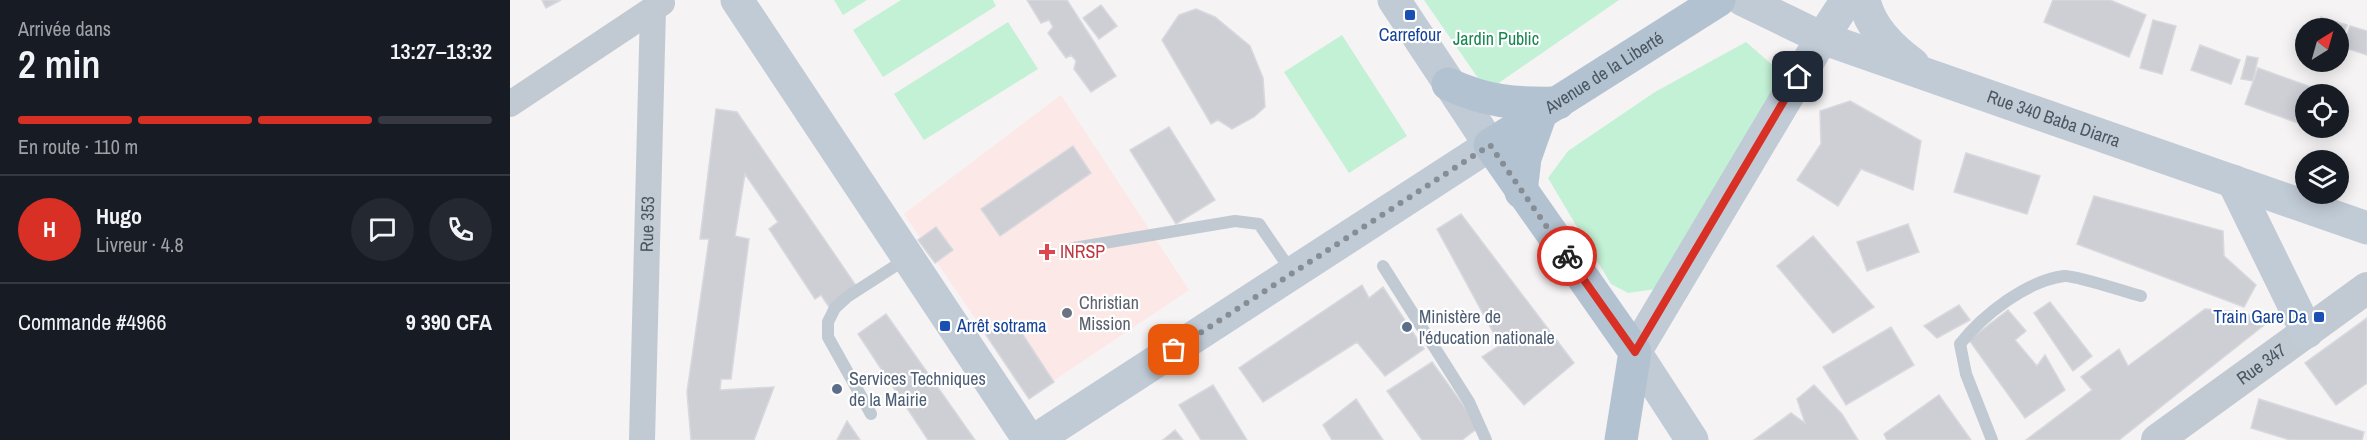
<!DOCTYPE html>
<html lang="fr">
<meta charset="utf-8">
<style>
body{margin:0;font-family:"Archivo Narrow",sans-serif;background:#242831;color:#f1f3f6;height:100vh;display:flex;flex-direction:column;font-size:22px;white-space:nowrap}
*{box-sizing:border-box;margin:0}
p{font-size:20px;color:#9ea1a6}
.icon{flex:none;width:33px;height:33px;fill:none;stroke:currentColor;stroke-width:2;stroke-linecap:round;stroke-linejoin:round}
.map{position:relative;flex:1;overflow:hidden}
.drawer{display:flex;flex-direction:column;background:#171b24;width:510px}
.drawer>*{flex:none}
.needle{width:39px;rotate:37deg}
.fabs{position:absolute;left:1785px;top:18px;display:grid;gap:12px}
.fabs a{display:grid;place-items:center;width:54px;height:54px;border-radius:50%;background:#171b24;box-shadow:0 3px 15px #0003;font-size:30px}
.pin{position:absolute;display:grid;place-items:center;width:51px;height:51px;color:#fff;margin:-26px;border-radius:12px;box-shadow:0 3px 9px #0006}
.courier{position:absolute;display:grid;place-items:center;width:60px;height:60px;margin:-30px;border:4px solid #d93025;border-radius:50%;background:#fff;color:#222;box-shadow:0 2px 8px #0007}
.overview em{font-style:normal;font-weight:600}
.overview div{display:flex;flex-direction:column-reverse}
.overview{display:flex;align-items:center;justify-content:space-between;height:102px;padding:0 18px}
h1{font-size:39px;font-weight:600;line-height:45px}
.bar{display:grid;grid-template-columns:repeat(4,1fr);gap:9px 6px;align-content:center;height:72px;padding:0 18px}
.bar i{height:8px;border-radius:4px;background:#363941}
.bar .active{background:#d93025}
.bar p{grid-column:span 4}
.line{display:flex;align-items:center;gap:15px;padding:0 18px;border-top:2px solid #363941}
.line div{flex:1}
.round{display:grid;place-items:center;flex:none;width:63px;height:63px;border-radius:32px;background:#242831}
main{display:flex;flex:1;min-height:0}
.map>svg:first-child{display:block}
.medical{fill:#fce8e6}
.green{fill:#c3f1d5}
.building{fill:#cdcfd5;stroke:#d7d9de;stroke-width:1.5}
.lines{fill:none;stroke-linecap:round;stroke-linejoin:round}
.service{stroke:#c1cad2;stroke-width:12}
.minor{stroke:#c1cad2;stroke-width:26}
.tertiary{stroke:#c1cad2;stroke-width:32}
.secondary{stroke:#c1cbd6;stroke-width:33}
.primary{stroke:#b3c2d1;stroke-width:33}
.done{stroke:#868d94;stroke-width:6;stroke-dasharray:0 10.8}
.route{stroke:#d93025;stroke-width:8}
.transit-dot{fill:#1a4fb4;stroke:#fff;stroke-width:2}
.health-dot{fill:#e0444e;stroke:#fff;stroke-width:2}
.worship-dot{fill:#6b7280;stroke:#fff;stroke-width:2}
.service-dot{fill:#5c6f8a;stroke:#fff;stroke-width:2}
.labels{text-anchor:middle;stroke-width:4.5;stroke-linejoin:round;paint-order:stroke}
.transit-label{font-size:18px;fill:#164399;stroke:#fff}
.park-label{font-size:18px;fill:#17864f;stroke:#fff}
.street-label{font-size:18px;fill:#4a5661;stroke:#fff}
.health-label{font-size:18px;fill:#be3a42;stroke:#fff;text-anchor:start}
.worship-label{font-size:18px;fill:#5b616d;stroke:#fff;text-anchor:start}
.service-label{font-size:18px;fill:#4e5e75;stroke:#fff;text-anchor:start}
</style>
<main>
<section class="drawer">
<div class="overview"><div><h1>2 min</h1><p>Arrivée dans</p></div><em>13:27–13:32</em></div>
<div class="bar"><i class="active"></i><i class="active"></i><i class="active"></i><i></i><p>En route · 110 m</p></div>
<div class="line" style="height:108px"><b class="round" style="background:#d93025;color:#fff">H</b><div><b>Hugo</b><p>Livreur · 4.8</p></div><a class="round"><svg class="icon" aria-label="chat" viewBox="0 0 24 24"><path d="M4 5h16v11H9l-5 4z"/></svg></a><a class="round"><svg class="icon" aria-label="phone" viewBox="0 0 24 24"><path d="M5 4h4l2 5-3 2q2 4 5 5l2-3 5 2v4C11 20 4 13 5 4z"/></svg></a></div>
<div class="line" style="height:78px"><div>Commande #4966</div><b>9 390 CFA</b></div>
</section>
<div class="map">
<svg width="1857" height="440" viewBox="0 0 1857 440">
<rect width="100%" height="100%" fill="#f5f3f3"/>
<!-- medical -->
<path class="medical" d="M551,95L679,290L519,397L394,214Z"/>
<!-- green -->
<path class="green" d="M324,0H357L333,15Z
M391,0H483L486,6L373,77L343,30Z
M914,0H1109L977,91Z
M498,22L528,69L414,140L384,94Z
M832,35L897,136L839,173L774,72Z
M1236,42L1288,87L1146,289L1118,293L1101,284L1038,178L1058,151L1145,92Z"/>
<!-- building -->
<path class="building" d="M32,0H51L36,8Z
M517,0H557L606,76L581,92L564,69L566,61L561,55L556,58L538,33L543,27L539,20L531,23Z
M1543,0H1600L1636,15L1619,57L1534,22Z
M591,5L607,26L589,39L573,18Z
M686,9L705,17L740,46L753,78L755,107L744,117L722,129L708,120L701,124L652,40L669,15Z
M1811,17L1837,25L1829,47L1828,28H1807Z
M1643,20L1666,26L1652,74L1630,68Z
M1840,26L1857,31V55L1833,47Z
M1690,45L1730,60L1721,84L1681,70Z
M1737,56L1748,58L1743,81L1731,79Z
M1748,68L1804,88L1802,94H1796V112L1791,124L1735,104Z
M1340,101L1411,141L1403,190L1351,169L1328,206L1287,180L1311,144L1310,111Z
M206,109L227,112L347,287L319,307L311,295L305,299L259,229L268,222L235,174L225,236L239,239L221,379H211L210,390L264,387L244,440H181L177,392L199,239H190Z
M659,127L705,200L666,224L620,150Z
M563,146L581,173L490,236L471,209Z
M1456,153L1530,176L1517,214L1444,192Z
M1584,196L1713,231L1714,256L1746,285L1734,307L1567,244Z
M951,214L1064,363L1014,405L972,357L990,345L927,229Z
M1398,224L1409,252L1357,271L1347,242Z
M426,227L443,250L425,263L408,240Z
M1303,236L1364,307L1323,333L1267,266Z
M852,285L859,298L873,287L914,349L875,376L847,342L753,402L729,368Z
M1540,302L1582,356L1563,371L1524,313Z
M1449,305L1460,320L1427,338L1414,326Z
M1695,309L1731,312L1758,322L1609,440H1516L1582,390L1571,377L1609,349L1618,366Z
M1498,310L1516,331L1505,340L1527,366L1535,355L1555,390L1515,418L1459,340Z
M376,314L465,440H418L348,334Z
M502,318L544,382L519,399L476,335Z
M1857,318V383L1826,405L1795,363Z
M1381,327L1404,365L1336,405L1313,367Z
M922,362L969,427L952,440H912L877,391Z
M703,385L737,440H691L669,405Z
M1304,385L1332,414L1348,440H1244L1281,413L1295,423L1287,399Z
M1429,395L1461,440H1377L1374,434Z
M846,399L873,440H822L813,425Z
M1749,399L1854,432L1852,440H1780L1741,428Z
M337,421L350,440H327Z
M665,430L673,440H653Z"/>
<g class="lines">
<!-- service -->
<path class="service" d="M564,248L725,221L749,224L782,272
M873,266L959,402L976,440
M361,414L318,337V322L325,308L337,297L396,259
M1482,440L1456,374L1450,344C1473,315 1516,281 1554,276C1565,275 1616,292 1631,296"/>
<!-- minor -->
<g class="minor">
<path d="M0,104L152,3"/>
<path id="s1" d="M132,440L143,9"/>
</g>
<!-- tertiary -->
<path class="tertiary" id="s2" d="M1647,440L1857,288"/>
<!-- secondary -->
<g class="secondary">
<path d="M227,0L519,440"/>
<path id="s3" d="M1233,0L1312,38L1857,228"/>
<path d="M1354,0C1360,28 1381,48 1403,64"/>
<path d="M1723,181L1797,332"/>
<path d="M525,440L980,145L884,0"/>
<path d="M1182,440L1125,352L1312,38L1337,0"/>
</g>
<!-- primary -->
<g class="primary">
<path d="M938,84C977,102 1005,104 1048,103"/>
<path d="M1011,192L1015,158L1031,113"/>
<path id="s4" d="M1111,440L1125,352L980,145L1209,0"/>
</g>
</g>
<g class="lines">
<!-- done -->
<path class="done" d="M664,350L980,145L1057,256"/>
<!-- route -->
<path class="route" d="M1057,256L1125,352L1288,77"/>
</g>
<!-- markers -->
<g class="transit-dot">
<rect x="894" y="9" width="12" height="12" rx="3"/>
<rect x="1803" y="311" width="12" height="12" rx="3"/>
<rect x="429" y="320" width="12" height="12" rx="3"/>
</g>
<path class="health-dot" d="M534 243h6v6h6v6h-6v6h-6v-6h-6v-6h6z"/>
<circle class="worship-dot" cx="557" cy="313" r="6"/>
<g class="service-dot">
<circle cx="897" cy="327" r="6"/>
<circle cx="327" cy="389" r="6"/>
</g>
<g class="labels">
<!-- transit labels -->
<g class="transit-label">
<text x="900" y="41">Carrefour</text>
<text x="1797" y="323" text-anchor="end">Train Gare Da</text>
<text x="447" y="332" text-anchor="start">Arrêt sotrama</text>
</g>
<!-- park labels -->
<g class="park-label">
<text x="986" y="45">Jardin Public</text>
</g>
<!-- street labels -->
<g class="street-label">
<text dy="6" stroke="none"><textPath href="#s4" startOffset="477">Avenue de la Liberté</textPath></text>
<text dy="6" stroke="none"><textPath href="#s3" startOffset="333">Rue 340 Baba Diarra</textPath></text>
<text dy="6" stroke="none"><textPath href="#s1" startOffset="216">Rue 353</textPath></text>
<text dy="6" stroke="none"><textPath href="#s2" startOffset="129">Rue 347</textPath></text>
</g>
<!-- health labels -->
<g class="health-label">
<text x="550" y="258">INRSP</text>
</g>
<!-- worship labels -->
<g class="worship-label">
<text x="569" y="309">Christian<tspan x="569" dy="21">Mission</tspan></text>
</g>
<!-- service labels -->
<g class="service-label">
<text x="909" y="323">Ministère de<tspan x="909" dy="21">l'éducation nationale</tspan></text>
<text x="339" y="385">Services Techniques<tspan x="339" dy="21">de la Mairie</tspan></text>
</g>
</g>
</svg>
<div class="fabs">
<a><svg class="needle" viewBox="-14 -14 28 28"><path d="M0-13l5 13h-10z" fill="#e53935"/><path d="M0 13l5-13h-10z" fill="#9ea1a6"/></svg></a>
<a><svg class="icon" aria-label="locate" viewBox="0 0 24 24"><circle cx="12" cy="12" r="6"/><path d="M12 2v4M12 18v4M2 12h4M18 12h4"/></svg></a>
<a><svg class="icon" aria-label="layers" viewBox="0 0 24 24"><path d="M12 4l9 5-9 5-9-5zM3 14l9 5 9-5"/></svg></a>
</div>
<div class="pin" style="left:664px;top:350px;background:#ea580c"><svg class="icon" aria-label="bag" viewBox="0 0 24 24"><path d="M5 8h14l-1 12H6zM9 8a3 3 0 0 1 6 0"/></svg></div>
<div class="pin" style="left:1288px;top:77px;background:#1f2937"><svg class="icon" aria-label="home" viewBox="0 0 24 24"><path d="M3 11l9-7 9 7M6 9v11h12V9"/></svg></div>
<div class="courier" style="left:1057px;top:256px"><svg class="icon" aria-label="bike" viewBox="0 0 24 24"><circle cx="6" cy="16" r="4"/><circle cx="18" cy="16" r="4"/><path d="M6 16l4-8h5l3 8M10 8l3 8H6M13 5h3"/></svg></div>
</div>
</main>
